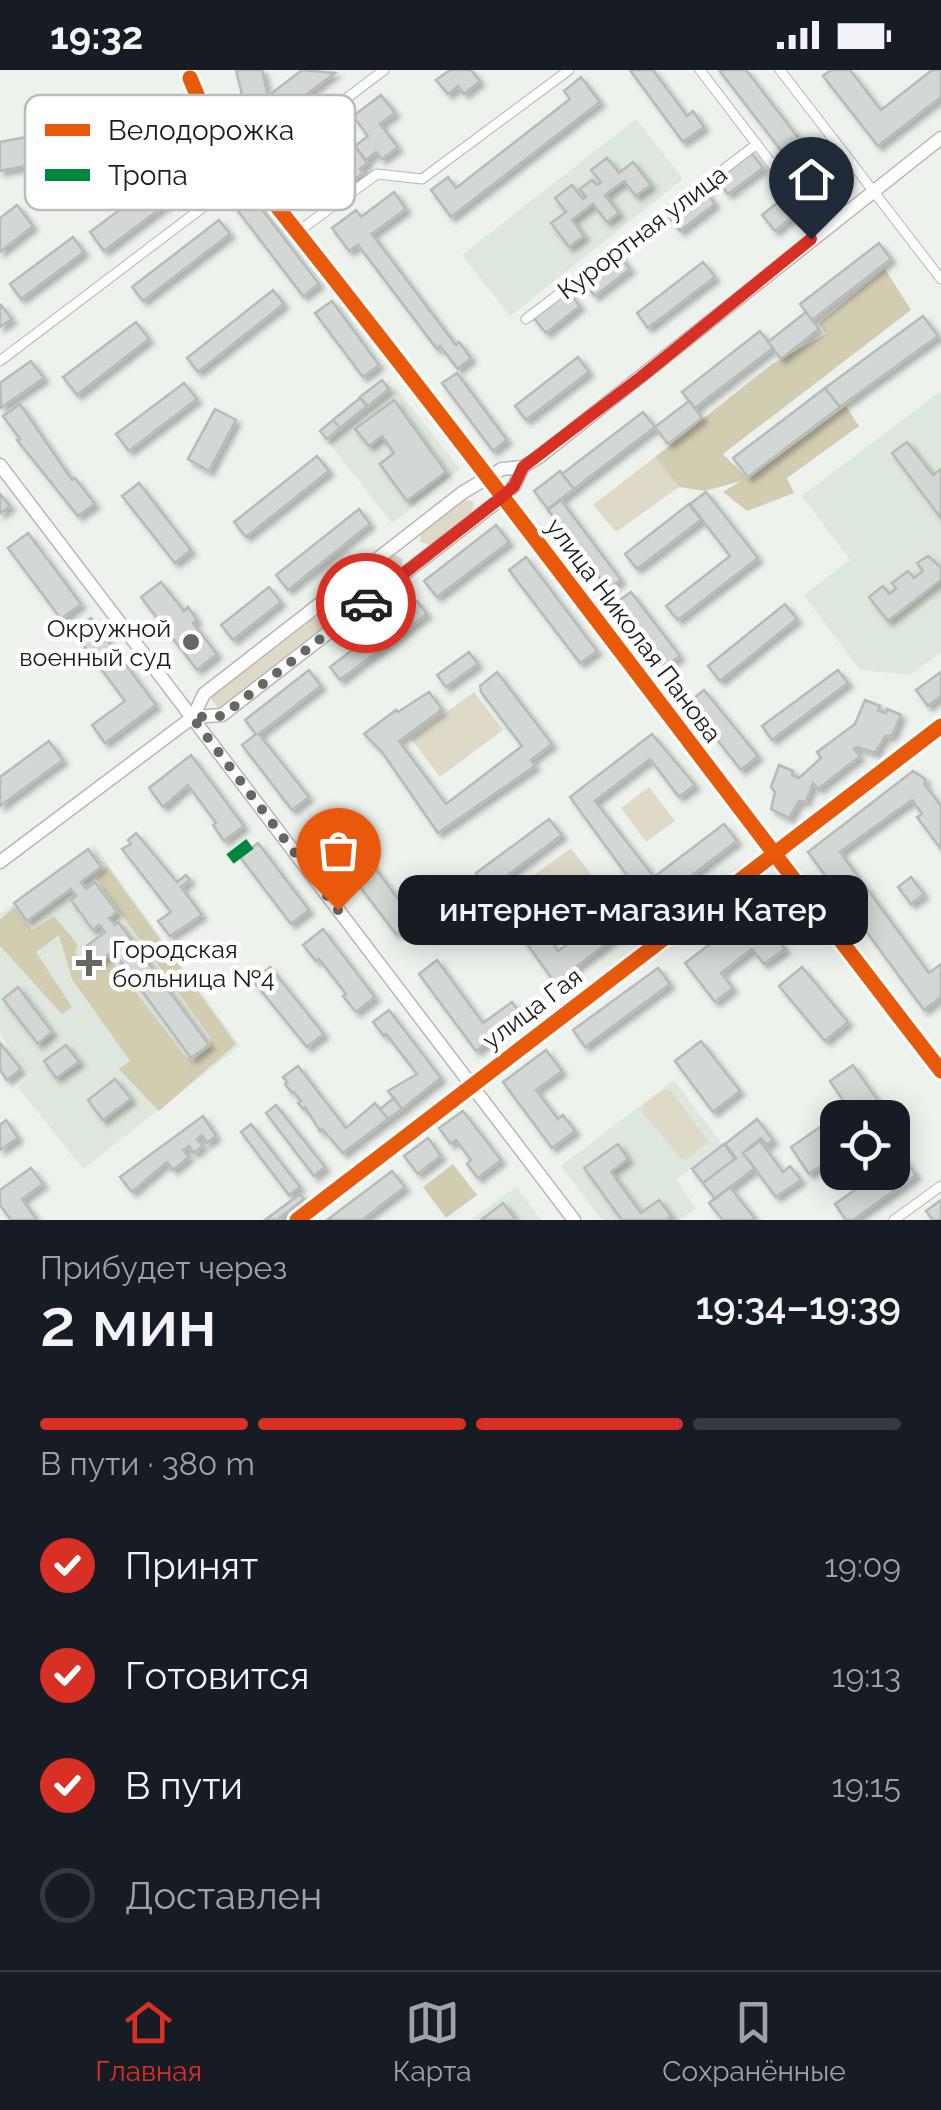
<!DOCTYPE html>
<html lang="ru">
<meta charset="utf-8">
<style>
body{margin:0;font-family:Raleway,sans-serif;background:#20242c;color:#f1f3f6;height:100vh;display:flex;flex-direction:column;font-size:38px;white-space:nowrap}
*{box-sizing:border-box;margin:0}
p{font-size:32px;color:#9ea1a6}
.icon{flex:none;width:55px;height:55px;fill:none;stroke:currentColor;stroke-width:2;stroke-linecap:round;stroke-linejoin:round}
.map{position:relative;height:1150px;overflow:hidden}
.details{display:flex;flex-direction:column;background:#171b24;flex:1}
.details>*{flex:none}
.controls{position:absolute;left:820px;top:1030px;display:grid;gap:20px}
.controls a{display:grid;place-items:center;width:90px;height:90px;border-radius:20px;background:#171b24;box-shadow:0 5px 25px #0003;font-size:50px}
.pin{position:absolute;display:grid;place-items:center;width:85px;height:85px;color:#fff;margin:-102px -42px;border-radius:50% 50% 50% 0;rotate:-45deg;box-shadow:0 0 10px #0007}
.pin .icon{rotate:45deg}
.courier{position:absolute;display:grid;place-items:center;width:100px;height:100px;margin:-50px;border:8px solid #d93025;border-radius:50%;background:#fff;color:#222;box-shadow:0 2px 12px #0007}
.bubble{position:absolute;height:70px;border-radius:20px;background:#171b24;box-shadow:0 5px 25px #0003;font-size:32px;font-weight:600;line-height:70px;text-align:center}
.head em{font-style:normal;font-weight:600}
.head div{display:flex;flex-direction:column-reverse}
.head{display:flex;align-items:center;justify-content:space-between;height:170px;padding:0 40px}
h1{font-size:65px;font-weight:600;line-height:75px}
.bar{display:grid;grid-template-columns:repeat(4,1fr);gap:15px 10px;align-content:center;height:120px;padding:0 40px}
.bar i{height:12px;border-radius:8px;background:#363941}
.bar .selected{background:#d93025}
.bar p{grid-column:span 4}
ol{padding:0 40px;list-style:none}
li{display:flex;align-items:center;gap:30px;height:110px}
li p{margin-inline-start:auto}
li .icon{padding:10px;border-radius:50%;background:#d93025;color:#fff;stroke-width:4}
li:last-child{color:#9ea1a6}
li i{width:55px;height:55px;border:5px solid #363941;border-radius:50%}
.status{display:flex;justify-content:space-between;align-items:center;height:70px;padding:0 50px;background:#171b24;direction:ltr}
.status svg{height:28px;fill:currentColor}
.tab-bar{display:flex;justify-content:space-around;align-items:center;height:140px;border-top:2px solid #363941;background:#171b24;font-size:28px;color:#9ea1a6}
.tab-bar a{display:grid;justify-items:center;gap:5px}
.tab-bar .selected{color:#d93025}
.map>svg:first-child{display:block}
.built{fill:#dde7dd}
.green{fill:#dedac7}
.forest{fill:#d2ccb0}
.building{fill:#d3d8d4;stroke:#b7bbb8;stroke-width:2.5;filter:url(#shadow)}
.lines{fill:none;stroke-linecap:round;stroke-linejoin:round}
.street-casing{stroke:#b5b8b5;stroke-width:11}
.secondary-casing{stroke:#b5b8b5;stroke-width:15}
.street{stroke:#fcfdfc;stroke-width:9}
.secondary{stroke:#fcfdfc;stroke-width:12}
.quiet{stroke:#00873e;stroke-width:12;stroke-dasharray:25 12;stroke-linecap:butt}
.cycleway-casing{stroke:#fff;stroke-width:21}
.cycleway{stroke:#e8590c;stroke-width:15}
.done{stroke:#646863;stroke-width:10;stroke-dasharray:0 18}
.route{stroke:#d93025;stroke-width:12}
.poi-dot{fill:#646863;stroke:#fff;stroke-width:4}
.labels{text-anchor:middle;stroke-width:9;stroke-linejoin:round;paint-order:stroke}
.street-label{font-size:25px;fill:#1a1d19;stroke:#fff}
.poi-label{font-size:25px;fill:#1a1d19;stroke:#fff;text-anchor:end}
.key{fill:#fff;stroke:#babbba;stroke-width:2.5}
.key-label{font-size:28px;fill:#1a1d19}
</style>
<div class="status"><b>19:32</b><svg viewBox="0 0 49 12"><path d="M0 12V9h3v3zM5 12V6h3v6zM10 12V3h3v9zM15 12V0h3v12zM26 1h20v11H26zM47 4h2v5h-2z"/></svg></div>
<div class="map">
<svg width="941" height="1150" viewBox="0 0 941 1150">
<defs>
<filter id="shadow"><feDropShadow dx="4.5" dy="4.5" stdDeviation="2.5" flood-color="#0004"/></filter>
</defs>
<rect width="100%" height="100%" fill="#edf2ed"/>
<!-- built -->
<path class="built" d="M636,49L683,109L510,246L462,185Z
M397,319L460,399L392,453L328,372Z
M941,321V582L911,605L860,600L804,525L850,490L802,426Z
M94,775L240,976L83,1099L18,1017L31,1005L0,964V844Z
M674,1010L723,1075L676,1110L696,1138L680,1150H602L561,1096Z
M516,1117L541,1150L472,1149Z"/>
<!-- green -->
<path class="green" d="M655,387L679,417L616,462L593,435Z
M469,430L474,432L472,442L430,475L420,472L421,462L461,431Z
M396,485L402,489V501L219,639L210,628L389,487Z
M474,622L503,660L440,707L411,669Z
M649,717L675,751L646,772L621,738Z
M571,778L596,811L559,839L534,805Z
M665,1019L671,1021L709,1072L686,1090L680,1087L642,1042L645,1034Z"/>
<!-- forest -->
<path class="forest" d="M885,199L911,240L723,384L748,409L846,336L859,356L787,408L794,423L747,441L723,422L741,411L705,421L679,417L655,387L772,294L826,264L819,253Z
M107,796L236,974L159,1041L119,999L130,991L72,909L59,865L36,882L72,937L62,944L0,876V850L14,837L32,860L54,846L78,875L75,882L87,901L110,888L185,986L194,991L211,976V968L96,809Z
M453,1094L477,1125L446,1148L423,1117Z"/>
<!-- building -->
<path class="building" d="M236,0H262L268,26L302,0L335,3L264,56L255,59L249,53Z
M450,0H471L480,11L464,24L458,16L448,24L436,10Z
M630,0H653L687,46L693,41L704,57L683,72Z
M719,0H746L807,79L790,92Z
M831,0H850L881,40L932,0H941V27L878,76L823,6Z
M581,7L600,32L451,147L431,120L448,107L456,118L570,29L564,21Z
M381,25L395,43L380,54L398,77L382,89L376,82L366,90L355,76L368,66L353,46Z
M177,38L182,66L0,101V72Z
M353,74L367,93L360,99L363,103L325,131L307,108Z
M187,80L193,114L104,181L90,162L169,103L164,83Z
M750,81L763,98L728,124L715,108Z
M607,88L619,103L633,92L651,115L636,126L624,111L605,125L619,143L607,152L593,134L572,150L584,166L569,177L551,153L566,142L555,128L572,115L583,129L586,127L580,119L592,110L597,115L601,112L591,100Z
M826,94L839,110L775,161L762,145Z
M702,117L715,134L680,161L667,144Z
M394,122L406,139L372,164L456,275L459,272L471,288L458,299L440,276L437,279L358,175L349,181L332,158L356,140L361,147Z
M251,125L319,214L303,226L235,137Z
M17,135L33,156L0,182V148Z
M219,150L230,164L143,231L132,217Z
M73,167L84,182L21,229L10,214Z
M879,173L891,189L812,250L800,234Z
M617,182L630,199L595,226L582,210Z
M703,192L715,207L648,258L637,243Z
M273,220L284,234L198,302L187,288Z
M567,220L580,236L546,263L533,247Z
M332,231L379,295L363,307L315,243Z
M1,235L12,249L0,257V236Z
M806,242L819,259L781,289L768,272Z
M923,246L938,266L840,337L825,318Z
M136,252L149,269L77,325L63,307Z
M760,261L773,278L695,338L682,322Z
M578,287L589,302L526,350L515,336Z
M31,291L44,308L1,338L0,313Z
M457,303L507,370L493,381L442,313Z
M382,310L389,319L368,336L360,327Z
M184,313L197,329L129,381L116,364Z
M825,318L840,337L748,407L733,388Z
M360,328L367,336L340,358L333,350Z
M394,330L446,402L407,431L380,394L394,383L382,366L369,376L355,359Z
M689,331L702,348L668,374L655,357Z
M20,334L72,410L75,408L95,434L78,446L17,370L20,369L3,346Z
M215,339L236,350L209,401L188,389Z
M643,342L655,357L574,419L562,404Z
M333,350L340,358L327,369L320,361Z
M907,372L933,405L941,399V448L892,383Z
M317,386L329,401L246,467L234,452Z
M560,401L574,419L548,439L534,421Z
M139,413L191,480L175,493L122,426Z
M706,422L758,488L678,550L666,536L730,486L690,434Z
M0,424L10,436L0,444Z
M561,430L621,510L608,519L548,440Z
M689,434L701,450L637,499L625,484Z
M359,439L370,454L288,520L276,505Z
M496,455L509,472L437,527L424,511Z
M28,463L81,534L61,549L8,478Z
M928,486L941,498V510L888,551L869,527L883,516L889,524L896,519L892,513L908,501L914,508L923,501L917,493Z
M526,487L597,581L580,593L509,500Z
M161,512L184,541L188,537L197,550L193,553L217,584L197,600L141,527Z
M269,517L281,532L233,570L221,555Z
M631,522L680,586L666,596L617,532Z
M417,531L427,544L340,610L330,597Z
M785,534L797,549L720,611L708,596Z
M91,548L156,635L105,673L92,655L125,631L73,561Z
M469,582L478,594L446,617L437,605Z
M309,600L321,616L259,664L309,727L292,740L242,675L256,664L245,650Z
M838,600L848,613L772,670L762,656Z
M497,602L552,674L531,690L535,696L438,763L382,682L364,664L396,640L398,642L429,622L441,638L439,642L399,671L446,734L522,676L481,622L480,616Z
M941,602V626L928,636L916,620Z
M704,620L758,686L741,700L688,633Z
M865,630L880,636L878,641L886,643L887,639L901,645L892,666H885L875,683L857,677L854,679L860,686L818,719L813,713L806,731H799L789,748L771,739L775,722L771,717L779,695L793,701L792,705L799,708L821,688L817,682L855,654Z
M652,664L695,715L679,727L650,689L595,731L654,807L724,754L737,771L650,837L570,727Z
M49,671L63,690L0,736V707Z
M191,685L244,756L224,771L213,755L216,753L188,715L163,737L149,718Z
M913,701L925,709V715L941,736V779L917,747L922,744L912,730L840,782L929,903L941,894V927L924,940L808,782Z
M338,749L414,850L396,864L319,763Z
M549,749L562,765L505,807L558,881L620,835L634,853L555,913L476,803Z
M136,763L177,812L186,805L190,810L181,817L202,845L170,866L158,851L171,842L122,779L131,774L128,770Z
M258,773L309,840L291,854L240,787Z
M88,779L101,797L81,812L86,819L95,812L117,842L109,848L115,855L118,852L209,975L191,988L113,881L96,894L84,878L105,862L99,855L93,860L71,830L76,826L71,819L27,851L14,833Z
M911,807L924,824L911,834L898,817Z
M755,840L785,879L764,894L752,879L721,903L733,918L715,932L685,893Z
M323,859L375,927L356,942L343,926L346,924L319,889L316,891L303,875Z
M437,890L483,953L512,932L523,947L476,981L419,904Z
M270,897L324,964L307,977L253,911Z
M802,897L848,952L825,971L779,916Z
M658,898L670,914L585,977L573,960Z
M18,917L52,962L38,974L3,929Z
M389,940L441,1008L402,1039L388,1021L417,1004L386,964L384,966L373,952Z
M701,971L740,1021L713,1042L675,991Z
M0,973L21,999L7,1010L0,1000Z
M66,975L79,992L56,1008L44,991Z
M546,980L562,1001L536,1020L558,1049L563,1045L575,1061L552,1078L503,1012Z
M853,995L890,1048H855L830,1011Z
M298,996L346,1058L375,1033L388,1049L343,1083L322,1059L320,1061L305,1037L303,1039L298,1033L301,1031L294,1022L292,1023L285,1014L287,1012L283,1007Z
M115,1009L131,1029L103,1050L88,1030Z
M394,1028L402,1039L388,1049L380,1039Z
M276,1035L325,1097L314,1106L266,1043Z
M848,1038L855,1048H838V1084L809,1104L791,1077Z
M463,1041L501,1090L478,1108L467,1094L471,1090L456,1070L451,1074L439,1058Z
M203,1046L216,1066L207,1073L202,1065L197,1069L203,1076L194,1083L189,1076L183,1080L189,1087L173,1100L167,1092L132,1122L120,1107Z
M757,1049L773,1070L767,1075L761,1068L743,1083L755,1098L715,1129L703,1113L736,1088L725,1074Z
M6,1050L18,1068L0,1080V1055Z
M251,1054L300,1117L289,1125L241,1062Z
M428,1068L441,1086L418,1104L404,1086Z
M760,1071L783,1102L790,1096L801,1110L776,1127L743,1083Z
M618,1074L628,1089L611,1102L641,1143L659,1130L671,1146L666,1150H622L584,1098Z
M724,1074L735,1089L703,1113L692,1099Z
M903,1087L916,1105L853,1150H846L835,1134L880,1102H892V1094Z
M31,1098L43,1114L22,1129L37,1150H11L0,1135V1120Z
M392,1101L405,1117L392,1127L362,1150H327Z
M730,1117L756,1150H723L709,1133Z
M300,1124L304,1129L277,1150H265Z
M941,1130V1150H933L926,1141Z
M503,1133L516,1150H481Z"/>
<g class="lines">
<!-- street casing -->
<g class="street-casing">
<path id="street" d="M700,0L787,114
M780,0L941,209
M190,8L200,32L239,89C479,388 706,698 941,1001
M195,30L216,125
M296,163L377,104L422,109L569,0
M526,249L757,74
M0,291L384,0
M297,1150L941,656
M894,1150L941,1116"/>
</g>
<!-- secondary casing -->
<g class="secondary-casing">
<path id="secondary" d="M0,395L574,1150
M193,647L222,645L493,435L514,416L523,397
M0,792L193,647L204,624L462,423L502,399L523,397L539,387L941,68"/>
</g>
<!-- street -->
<use href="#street" class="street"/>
<!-- secondary -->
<use href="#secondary" class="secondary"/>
<!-- quiet -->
<path class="quiet" d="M230,789L259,767"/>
<!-- cycleway casing -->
<g class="cycleway-casing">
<path id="cycleway" d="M190,8L200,32L239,89C479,388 706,698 941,1001
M297,1150L941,656"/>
</g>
<!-- cycleway -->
<use href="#cycleway" class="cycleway"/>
</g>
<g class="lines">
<!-- done -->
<path class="done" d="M338,840L192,647L222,646L366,533"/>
<!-- route -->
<path class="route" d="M366,533L503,426L514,416L523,397L641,307L811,169"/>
</g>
<!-- markers -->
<g class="poi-dot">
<circle cx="191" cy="572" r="10"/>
<path d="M84 878h10v10h10v10h-10v10h-10v-10h-10v-10h10z"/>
</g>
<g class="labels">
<!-- street labels -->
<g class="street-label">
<text transform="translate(642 162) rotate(-37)" y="9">Курортная улица</text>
<text transform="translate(634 560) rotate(53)" y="9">улица Николая Панова</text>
<text transform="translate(532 938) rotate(-37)" y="9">улица Гая</text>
</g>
<!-- poi labels -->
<g class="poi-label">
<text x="171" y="567">Окружной<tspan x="171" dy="29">военный суд</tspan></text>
<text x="112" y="888" text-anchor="start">Городская<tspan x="112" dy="29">больница №4</tspan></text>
</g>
</g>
<!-- legend -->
<rect x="25" y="25" width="330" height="115" rx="15" class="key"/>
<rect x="45" y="54" width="45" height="12" fill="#e8590c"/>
<rect x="45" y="99" width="45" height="12" fill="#00873e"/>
<g class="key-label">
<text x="108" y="70">Велодорожка</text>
<text x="108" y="115">Тропа</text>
</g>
</svg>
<div class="controls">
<a><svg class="icon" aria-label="locate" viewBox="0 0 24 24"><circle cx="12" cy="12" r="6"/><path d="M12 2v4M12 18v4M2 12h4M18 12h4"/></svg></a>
</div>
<div class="pin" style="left:338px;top:840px;background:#ea580c"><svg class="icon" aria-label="bag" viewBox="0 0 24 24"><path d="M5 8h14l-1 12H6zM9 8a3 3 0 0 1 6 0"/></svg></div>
<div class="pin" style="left:811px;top:169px;background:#1f2937"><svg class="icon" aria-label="home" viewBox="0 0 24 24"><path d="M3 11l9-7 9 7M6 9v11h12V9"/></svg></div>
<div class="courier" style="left:366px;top:533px"><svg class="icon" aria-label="car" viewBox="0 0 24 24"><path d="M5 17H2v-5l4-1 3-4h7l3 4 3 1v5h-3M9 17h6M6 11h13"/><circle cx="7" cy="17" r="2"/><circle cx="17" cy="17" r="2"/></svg></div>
<div class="bubble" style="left:398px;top:805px;width:470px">интернет-магазин Катер</div>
</div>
<section class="details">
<div class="head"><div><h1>2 мин</h1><p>Прибудет через</p></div><em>19:34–19:39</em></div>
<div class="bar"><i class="selected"></i><i class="selected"></i><i class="selected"></i><i></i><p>В пути · 380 m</p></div>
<ol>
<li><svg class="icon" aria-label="check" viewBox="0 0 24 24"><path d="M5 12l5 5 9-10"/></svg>Принят<p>19:09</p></li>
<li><svg class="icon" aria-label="check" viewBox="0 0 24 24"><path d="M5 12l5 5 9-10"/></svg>Готовится<p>19:13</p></li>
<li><svg class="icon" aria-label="check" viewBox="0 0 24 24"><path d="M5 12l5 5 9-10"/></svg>В пути<p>19:15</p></li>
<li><i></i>Доставлен</li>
</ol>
</section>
<nav class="tab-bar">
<a class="selected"><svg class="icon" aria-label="home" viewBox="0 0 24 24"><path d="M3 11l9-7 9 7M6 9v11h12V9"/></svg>Главная</a>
<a><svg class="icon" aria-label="map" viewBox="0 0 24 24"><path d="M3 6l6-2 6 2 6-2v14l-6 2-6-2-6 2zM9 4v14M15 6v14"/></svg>Карта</a>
<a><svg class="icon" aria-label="saved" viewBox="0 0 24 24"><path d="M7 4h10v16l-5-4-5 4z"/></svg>Сохранённые</a>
</nav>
